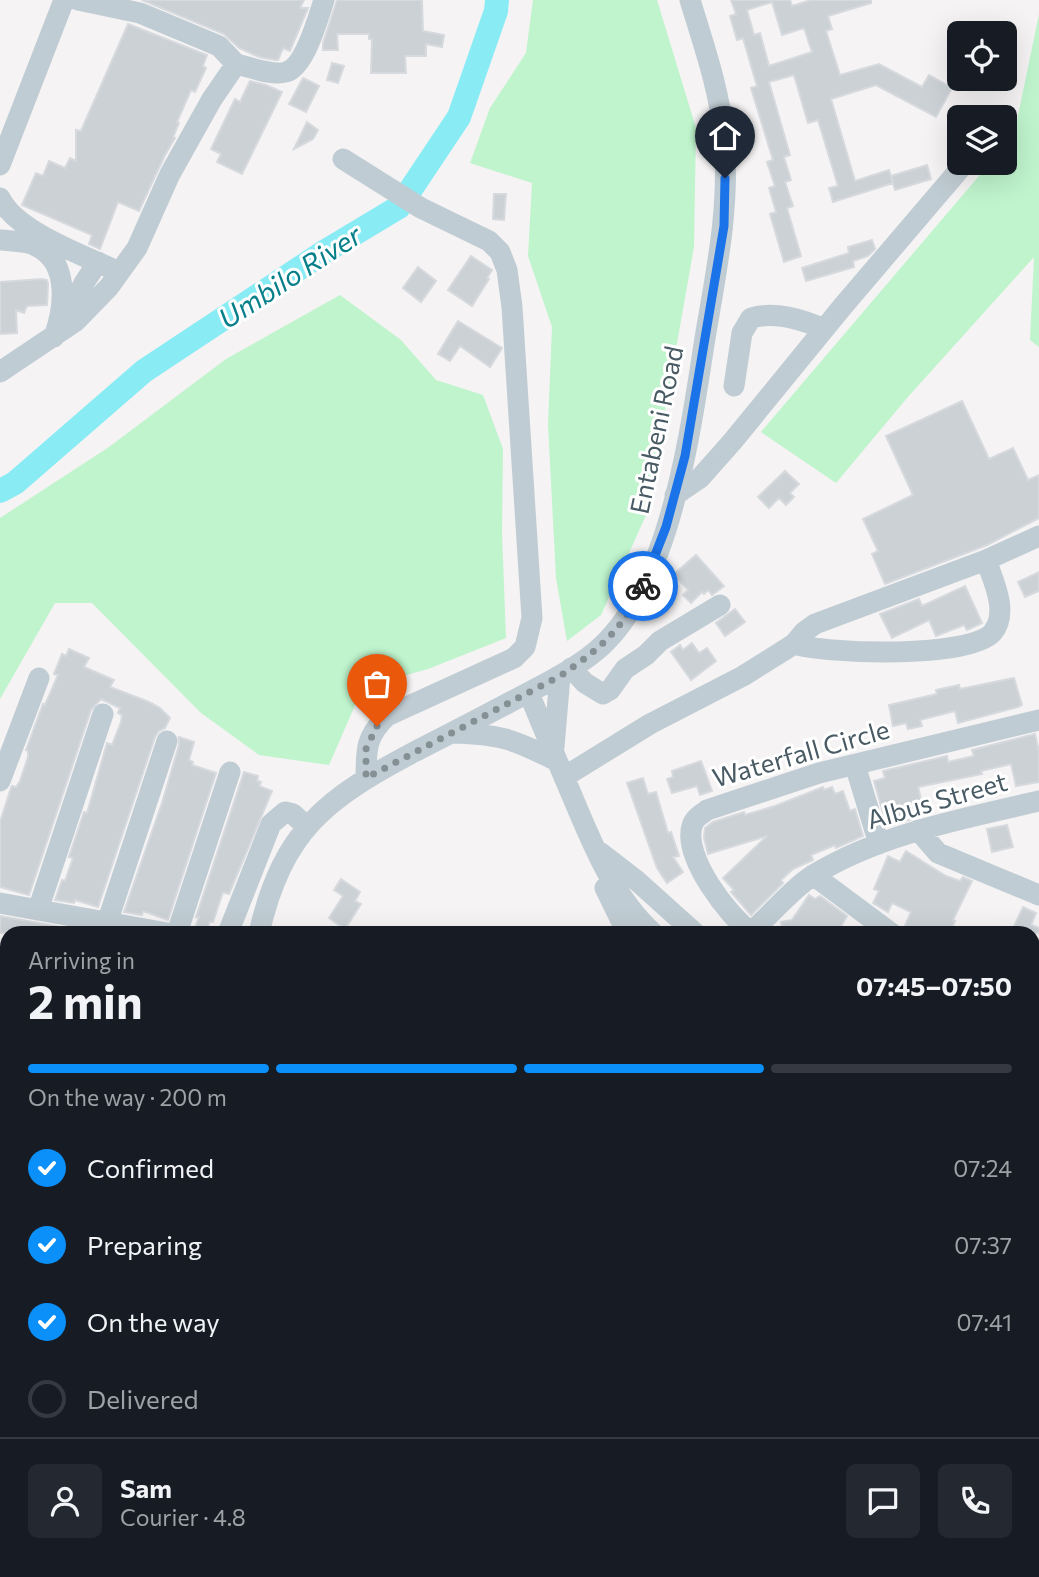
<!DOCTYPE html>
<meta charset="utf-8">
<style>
body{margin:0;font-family:Commissioner,sans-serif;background:#242831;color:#f1f3f6;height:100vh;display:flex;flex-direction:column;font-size:26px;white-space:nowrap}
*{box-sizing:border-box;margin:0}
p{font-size:23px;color:#9ea1a6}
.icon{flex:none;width:38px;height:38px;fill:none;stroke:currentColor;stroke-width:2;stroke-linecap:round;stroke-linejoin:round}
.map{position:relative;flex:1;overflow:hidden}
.details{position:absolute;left:0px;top:926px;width:1040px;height:653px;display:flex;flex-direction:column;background:#171b24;border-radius:21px 21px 0 0;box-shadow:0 7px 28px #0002}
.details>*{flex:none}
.controls{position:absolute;left:947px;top:21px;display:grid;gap:14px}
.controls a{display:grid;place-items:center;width:70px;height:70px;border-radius:10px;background:#171b24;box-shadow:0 7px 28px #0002;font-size:35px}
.pin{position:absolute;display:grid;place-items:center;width:60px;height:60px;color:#fff;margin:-72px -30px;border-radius:50% 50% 50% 0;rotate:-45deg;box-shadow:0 0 7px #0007}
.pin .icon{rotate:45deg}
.courier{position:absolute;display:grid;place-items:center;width:70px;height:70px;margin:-35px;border:5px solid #1a73e8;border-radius:50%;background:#fff;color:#222;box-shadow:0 2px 9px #0007}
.head em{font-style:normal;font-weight:700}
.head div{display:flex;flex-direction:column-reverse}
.head{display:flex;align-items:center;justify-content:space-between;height:119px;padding:0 28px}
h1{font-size:46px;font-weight:700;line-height:52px}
.bar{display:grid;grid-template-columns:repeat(4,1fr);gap:10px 7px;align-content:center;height:84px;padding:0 28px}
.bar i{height:9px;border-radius:5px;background:#363941}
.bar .current{background:#0a90f8}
.bar p{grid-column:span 4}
.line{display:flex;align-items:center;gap:18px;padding:0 28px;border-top:2px solid #363941}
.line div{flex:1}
.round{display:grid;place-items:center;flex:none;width:74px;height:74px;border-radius:10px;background:#242831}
ol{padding:0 28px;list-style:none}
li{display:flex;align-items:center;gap:21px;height:77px}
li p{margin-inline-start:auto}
li .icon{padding:7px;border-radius:50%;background:#0a90f8;color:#fff;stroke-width:4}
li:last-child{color:#9ea1a6}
li i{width:38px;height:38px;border:4px solid #363941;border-radius:50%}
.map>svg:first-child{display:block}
.green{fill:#bff4cd}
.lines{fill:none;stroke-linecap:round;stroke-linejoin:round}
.river{stroke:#89ecf5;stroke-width:24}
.building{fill:#ccd1d5;stroke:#d6dade;stroke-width:2;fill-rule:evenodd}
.minor{stroke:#c0ccd3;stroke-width:21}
.done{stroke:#859095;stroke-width:7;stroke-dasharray:0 12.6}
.route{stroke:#1a73e8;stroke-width:9}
.labels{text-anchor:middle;stroke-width:6;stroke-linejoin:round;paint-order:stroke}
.street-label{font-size:26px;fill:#485a63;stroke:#fff}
.water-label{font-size:28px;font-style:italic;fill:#057f8a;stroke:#fff}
</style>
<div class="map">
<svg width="1039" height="1577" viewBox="0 0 1039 1577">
<rect width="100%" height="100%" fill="#f5f3f3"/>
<!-- green -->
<path class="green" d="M533,0H657L696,128L694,247L647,513L601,615L567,641L556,578L548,425L552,327L528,256L532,183L470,163L490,108L526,53Z
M1039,14V347L1030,340L1034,257L907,398L836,483L761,432L990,163H1004L1005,146L1014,135Z
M340,295L401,340L436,380L483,395L503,449L502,533L506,638L428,669L363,687L329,765L259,755L201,713L92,603H55L0,699V518L109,447L226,359Z"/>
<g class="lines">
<!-- river -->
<path class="river" d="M0,491L15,483L144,371L324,252L399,207L459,117L496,11L497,0"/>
</g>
<!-- building -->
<path class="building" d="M142,0H304L300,8H308L290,51L283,48L278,60H275L259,57L239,48L224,34Z
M337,0H422L423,31L444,35L442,47L426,44V56H405L406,73H371L372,39H369V34H337L338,50H323V43Z
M731,0H790L792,6L811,0H871V3L828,16L832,29L826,31L840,75L879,64L922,87L929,75L952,88L936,117L876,85L831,99L855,181L889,170L893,183L833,202L829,188L838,186L818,120L808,123L794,75L769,82L790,155L784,157L791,180L785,182L793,206L787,208L801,256L784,262L770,214L776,212L769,188L775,186L767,162L773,160L751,88L757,86L743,38L737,40L730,16L736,14ZM772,2L782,35L804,28L812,52L769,66L760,33L754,35L747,10Z
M128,24L207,55L203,66L206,68L195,92L191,90L177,122L179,123L173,137L175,138L165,155L139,211L118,202L100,249L89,244L92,235L22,205L36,173L43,176L49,161L65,168L70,158L76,161V130L81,131Z
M332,63L344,66L338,83L327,80Z
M303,78L319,86L306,112L289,104Z
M250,81L266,85L282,92L242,174L217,162L221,154L211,149L235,99L240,102Z
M307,122L318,130L313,139L294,149Z
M927,165L931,179L895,190L891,176Z
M494,194H506L504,220L493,219Z
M872,240L875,249L868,256L853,261L854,267L806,281L802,268L849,253L848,247Z
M471,256L492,270L487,278L489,279L472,306L448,290Z
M418,267L436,281L421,302L403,288Z
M42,279L47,280L48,284L47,305L27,306L24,313L16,310L17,333L0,334V282Z
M458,321L502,348L490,367L460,346L450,361L438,354Z
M962,401L989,459L1013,448L1028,480L1039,475V518L987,545L885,584L872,554L878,551L863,519L913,495L886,436Z
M785,471L799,484L790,493L794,497L786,505L779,498L769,508L758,497Z
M696,555L724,586L712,595L708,590L704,594L702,592L691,603L683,595L688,590L674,574Z
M1039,572V591L1025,597L1018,582Z
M965,586L982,623L967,630L964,625L936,636L929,620L892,638L880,614L919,599L922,606Z
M735,609L745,622L725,636L716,623Z
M692,643L699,653L707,648L716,661L691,680L671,652L680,645L683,650Z
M69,649L89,658L84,667L114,680L110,687L149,702L160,708L170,718L165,728L159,731L155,737L98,907L75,900L74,903L55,900L62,880L65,881L73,858L69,857L84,812L87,813L107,743L112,745L121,722L122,715L118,713L120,708L101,699L91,710L29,895L0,887V822L11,788L12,786L16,787L20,781L28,757V751L26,750L43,704L45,705L58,675L54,674L62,654L66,656Z
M1014,678L1022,705L1018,707L958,723L955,711L920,720L922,726L908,729L906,723L893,726L889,705L937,694L936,690L959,685L960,689Z
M1035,734L1039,751V782L1016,786L1011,764L981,771L982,774L918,787L925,815L887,827L874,781L885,778L883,771L947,756L948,762L974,756L972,750Z
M179,737L194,742L189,760L193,762L192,765L216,773L168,920L143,911L142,915L124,912L162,803L179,745Z
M701,761L712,791L700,795L697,786L672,793L667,779L673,777L672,771Z
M244,772L258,776L257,781L261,782L259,786L272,791L229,894L223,892L213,922L210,921L206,933H200L194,931L199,917H196Z
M643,778L648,794L656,792L668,833L671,832L679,856L673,857L683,872L667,883L657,868L627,783Z
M823,787L824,790L832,787L835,794L843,791L850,811L855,809L863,836L836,848L835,845L811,855L813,860L793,869L781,880L783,883L751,915L731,892L734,890L723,878L767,836L708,854L704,838L705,828L713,822L744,812L745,815L775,806Z
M1007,825L1013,847L992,852L987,829Z
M906,851L946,876L960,881L963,877L972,881L953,920L955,921L950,933H914L904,928L911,912L892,903L888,912L873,903L879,891L874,889L888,856L900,862Z
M341,879L360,892L355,901L361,904L345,929L329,918L343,896L334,890Z
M809,895L815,899L820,896L847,916L837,933H783L781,922L792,920Z
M1023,907L1036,913L1031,925L1039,928V933H1011Z
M0,916L60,927V933H0Z"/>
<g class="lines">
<!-- minor -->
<path class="minor" d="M78,0L140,13L219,46L236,64
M343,159L421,208L489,241L500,252L507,270L512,307L532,618L525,647L514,658L387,716C366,736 366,749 366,778
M0,165L64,0
M0,198C16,232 86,256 119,272
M0,240C9,241 19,241 28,243C70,255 66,303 54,337
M65,322L84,283L98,262
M0,372L76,321L109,287L137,248L170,174L212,99L236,64C250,67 272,76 286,72C305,67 318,18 324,0
M734,386L742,333L751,318C775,311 801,319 824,329
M675,495L700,478L732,442L843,306L965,163
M794,644L804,632L815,624L986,560L1039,536
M571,668L585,683L603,694L610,690L625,669L646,655L660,641L720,605
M529,693C543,728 558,763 573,798C593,846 614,897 653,933
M453,733C501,734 515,740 557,761
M554,747L560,676
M855,765L879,844
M564,777L650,724L743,676L794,644C827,654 970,659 993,632C1009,612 993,580 986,560
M0,781L39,678
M918,830L938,853L1039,895
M601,853L636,880L695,933
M813,875L891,933
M605,888L627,933
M0,903L167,933
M38,910L103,714
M107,923L167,741
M751,932C772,914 791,889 815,874C883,833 963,819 1039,801
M177,933L230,772
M228,933L271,824L285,812L293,814L307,827
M259,933C283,829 327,798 416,751C450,734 484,716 518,698C545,684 573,670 596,651C672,588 691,425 706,332C717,268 730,204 724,139C720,91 704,46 690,0
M752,933C728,916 683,857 692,826C694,818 701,815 707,810L819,773L1039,720
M1032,1025L1039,1028
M1032,1101L1039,1092
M1032,1204L1039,1201
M0,1208L7,1212
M0,1372L7,1342
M699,1572L704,1577
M104,1577L105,1572
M397,1577L399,1572
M609,1577L612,1572
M746,1577L752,1572"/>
</g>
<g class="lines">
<!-- done -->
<path class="done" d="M377,726L366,749V778L560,676C601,648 621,631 643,586"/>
<!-- route -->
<path class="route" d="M643,586L666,527L685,456L724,226L725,178"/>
</g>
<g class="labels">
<!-- street labels -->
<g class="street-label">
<text transform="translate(657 430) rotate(-78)" y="9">Entabeni Road</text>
<text transform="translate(801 754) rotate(-16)" y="9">Waterfall Circle</text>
<text transform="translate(937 801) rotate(-16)" y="9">Albus Street</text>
</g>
<!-- water labels -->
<g class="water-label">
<text transform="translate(290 277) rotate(-33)" y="10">Umbilo River</text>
</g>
</g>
</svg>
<div class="controls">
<a><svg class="icon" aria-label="locate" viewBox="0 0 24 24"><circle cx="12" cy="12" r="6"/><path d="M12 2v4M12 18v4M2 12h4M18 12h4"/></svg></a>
<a><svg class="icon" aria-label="layers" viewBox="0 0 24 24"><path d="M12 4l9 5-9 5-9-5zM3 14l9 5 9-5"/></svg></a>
</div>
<div class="pin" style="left:377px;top:726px;background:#ea580c"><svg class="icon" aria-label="bag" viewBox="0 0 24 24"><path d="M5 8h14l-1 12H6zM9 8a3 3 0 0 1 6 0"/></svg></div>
<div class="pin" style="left:725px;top:178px;background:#1f2937"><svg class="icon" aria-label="home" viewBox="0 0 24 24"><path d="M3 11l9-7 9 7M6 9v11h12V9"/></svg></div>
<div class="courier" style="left:643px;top:586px"><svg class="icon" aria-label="bike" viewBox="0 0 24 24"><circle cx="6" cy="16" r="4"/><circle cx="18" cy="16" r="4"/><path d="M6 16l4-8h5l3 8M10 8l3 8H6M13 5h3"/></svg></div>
<section class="details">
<div class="head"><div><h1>2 min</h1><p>Arriving in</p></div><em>07:45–07:50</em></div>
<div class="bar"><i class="current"></i><i class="current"></i><i class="current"></i><i></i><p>On the way · 200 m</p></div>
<ol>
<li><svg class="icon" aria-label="check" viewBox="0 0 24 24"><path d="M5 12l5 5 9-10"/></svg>Confirmed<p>07:24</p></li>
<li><svg class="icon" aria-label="check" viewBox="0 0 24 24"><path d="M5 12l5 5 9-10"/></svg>Preparing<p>07:37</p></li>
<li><svg class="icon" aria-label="check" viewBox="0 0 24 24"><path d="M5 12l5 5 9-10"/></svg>On the way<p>07:41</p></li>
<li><i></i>Delivered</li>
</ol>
<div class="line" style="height:126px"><a class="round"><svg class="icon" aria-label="person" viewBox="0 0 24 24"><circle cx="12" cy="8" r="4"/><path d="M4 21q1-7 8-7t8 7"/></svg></a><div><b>Sam</b><p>Courier · 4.8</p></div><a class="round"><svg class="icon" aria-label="chat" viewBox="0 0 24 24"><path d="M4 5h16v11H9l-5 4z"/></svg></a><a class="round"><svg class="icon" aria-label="phone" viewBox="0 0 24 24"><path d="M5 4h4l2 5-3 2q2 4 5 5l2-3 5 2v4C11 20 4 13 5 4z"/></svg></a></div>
</section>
</div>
